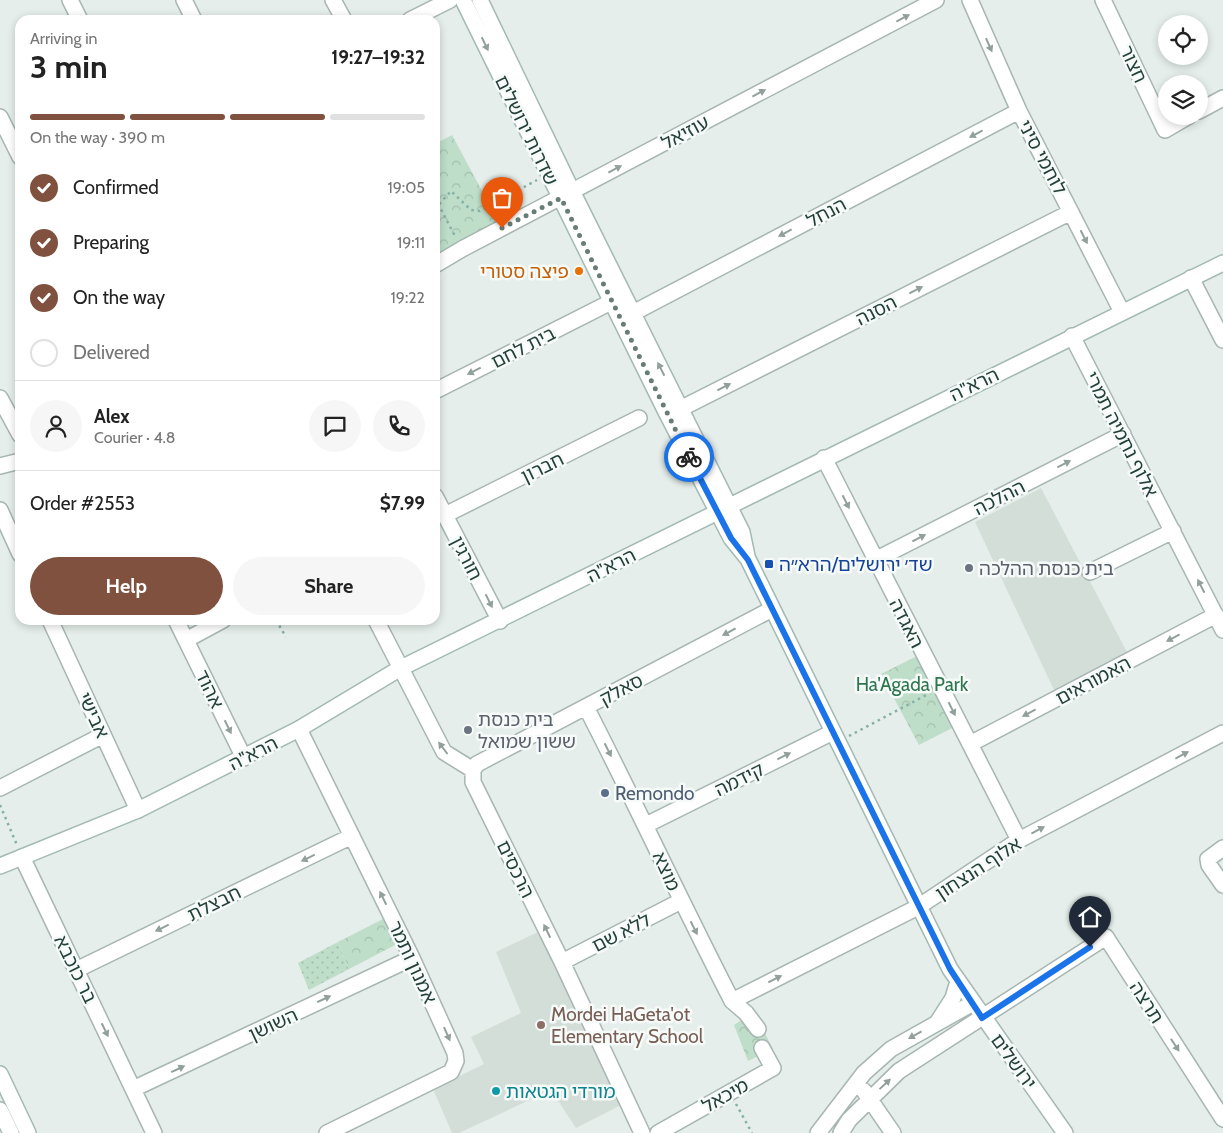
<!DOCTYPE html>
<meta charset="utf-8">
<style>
body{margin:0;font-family:Cabin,"Noto Sans Hebrew",sans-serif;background:#f6f6f6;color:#222;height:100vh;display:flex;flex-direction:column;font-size:19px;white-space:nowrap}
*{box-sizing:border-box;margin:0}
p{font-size:16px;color:#767676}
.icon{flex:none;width:28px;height:28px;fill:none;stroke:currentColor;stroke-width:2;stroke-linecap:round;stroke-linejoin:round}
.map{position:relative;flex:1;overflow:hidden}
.side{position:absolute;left:15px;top:15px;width:425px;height:610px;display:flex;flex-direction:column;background:#fff;border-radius:15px;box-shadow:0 2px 8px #0003}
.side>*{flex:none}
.fabs{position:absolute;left:1158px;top:15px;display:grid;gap:10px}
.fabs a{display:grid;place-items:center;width:50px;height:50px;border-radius:50%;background:#fff;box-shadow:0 2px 8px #0003;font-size:25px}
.pin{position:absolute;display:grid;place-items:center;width:42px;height:42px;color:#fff;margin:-51px -21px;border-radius:50% 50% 50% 0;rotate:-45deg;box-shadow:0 0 5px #0007}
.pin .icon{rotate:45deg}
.courier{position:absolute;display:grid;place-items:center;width:50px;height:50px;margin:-25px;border:4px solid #1a73e8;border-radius:50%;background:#fff;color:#222;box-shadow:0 1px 6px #0007}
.overview em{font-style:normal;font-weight:700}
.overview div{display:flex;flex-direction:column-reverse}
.overview{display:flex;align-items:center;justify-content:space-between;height:85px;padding:0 15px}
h1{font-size:32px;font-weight:700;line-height:38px}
.bar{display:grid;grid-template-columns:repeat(4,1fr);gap:8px 5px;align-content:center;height:60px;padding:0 15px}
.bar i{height:6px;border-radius:4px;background:#e0e0e0}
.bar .active{background:#7f513e}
.bar p{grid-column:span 4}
.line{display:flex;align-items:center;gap:12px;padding:0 15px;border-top:1px solid #e0e0e0}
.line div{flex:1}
.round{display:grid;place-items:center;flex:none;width:52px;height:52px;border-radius:26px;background:#f6f6f6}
ol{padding:0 15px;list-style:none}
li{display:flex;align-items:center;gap:15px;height:55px}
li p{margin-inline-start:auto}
li .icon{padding:5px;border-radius:50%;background:#7f513e;color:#fff;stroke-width:4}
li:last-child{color:#767676}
li i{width:28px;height:28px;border:2px solid #e0e0e0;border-radius:50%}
.button{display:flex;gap:10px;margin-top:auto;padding:10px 15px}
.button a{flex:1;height:58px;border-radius:30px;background:#7f513e;color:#fff;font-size:20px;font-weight:700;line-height:58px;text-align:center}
.button a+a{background:#f6f6f6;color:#222}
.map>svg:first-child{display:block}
.built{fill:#d3ded9}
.grass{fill:url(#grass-dots)}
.forest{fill:url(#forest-crowns)}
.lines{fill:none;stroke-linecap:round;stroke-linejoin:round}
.street-casing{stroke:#a7b6b2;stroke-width:18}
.secondary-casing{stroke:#a3b9b3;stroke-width:18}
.path{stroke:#86b1a6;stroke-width:2.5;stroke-dasharray:2.5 4;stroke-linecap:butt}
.street{stroke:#fff;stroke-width:15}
.secondary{stroke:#fff;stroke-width:15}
.oneway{fill:#92a09c}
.done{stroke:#687d78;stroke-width:5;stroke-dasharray:0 9}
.route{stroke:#1a73e8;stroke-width:6}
.food-dot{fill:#e8710a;stroke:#f6faf8;stroke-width:2}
.transit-dot{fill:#1a4fb4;stroke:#f6faf8;stroke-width:2}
.worship-dot{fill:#6b7280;stroke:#f6faf8;stroke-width:2}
.service-dot{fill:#5c6f8a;stroke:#f6faf8;stroke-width:2}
.education-dot{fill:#8d6e63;stroke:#f6faf8;stroke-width:2}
.culture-dot{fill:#0f9aa8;stroke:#f6faf8;stroke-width:2}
.labels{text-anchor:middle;stroke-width:5;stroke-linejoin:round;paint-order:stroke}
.street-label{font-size:19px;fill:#24403a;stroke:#f6faf8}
.food-label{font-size:19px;fill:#c56008;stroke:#f6faf8;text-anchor:end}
.transit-label{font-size:19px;fill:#164399;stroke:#f6faf8;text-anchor:start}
.worship-label{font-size:19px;fill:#5b616d;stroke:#f6faf8;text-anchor:start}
.park-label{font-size:19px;fill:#2e764e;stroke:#f6faf8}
.service-label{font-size:19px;fill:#4e5e75;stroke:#f6faf8;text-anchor:start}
.education-label{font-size:19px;fill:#785e54;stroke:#f6faf8;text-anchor:start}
.culture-label{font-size:19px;fill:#0d838f;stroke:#f6faf8;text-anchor:start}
</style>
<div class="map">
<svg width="1223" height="1133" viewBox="0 0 1223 1133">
<defs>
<pattern id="grass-dots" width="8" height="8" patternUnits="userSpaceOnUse" patternTransform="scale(1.25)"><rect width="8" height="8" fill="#bedec9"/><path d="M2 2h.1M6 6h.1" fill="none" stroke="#a3c0ad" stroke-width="1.8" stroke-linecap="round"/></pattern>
<pattern id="forest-crowns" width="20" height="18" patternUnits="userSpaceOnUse" patternTransform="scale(1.25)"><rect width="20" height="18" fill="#bedec9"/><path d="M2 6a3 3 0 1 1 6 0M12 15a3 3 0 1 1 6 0" fill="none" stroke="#a3c0ad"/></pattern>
</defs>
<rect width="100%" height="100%" fill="#e5eeea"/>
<!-- built -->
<path class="built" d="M1041,488L1128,654L1054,690L975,522Z
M540,931L623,1104L576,1128L551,1090L459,1133H452L433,1089L484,1064L471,1037L521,1013L496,952Z"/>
<!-- grass -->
<path class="grass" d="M338,942L349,969L309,990L298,963Z"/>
<!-- forest -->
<path class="forest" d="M452,135L502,228L435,264V144Z
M921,654L958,725L919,745L881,674Z
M387,917L399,943L349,969L338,942Z
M754,1012L773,1049L748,1061L734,1025Z"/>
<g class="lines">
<!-- street casing -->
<g class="street-casing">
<path id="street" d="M70,0L80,20
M184,0L194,20
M333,0L344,20
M970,0L1019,111L1122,312
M1103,0L1165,130L1189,116
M410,20L450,0
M1199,111L1223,98
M0,117L20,157
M435,265L462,249L936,0
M1191,278L1223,340
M633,313L1019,111
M1072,336L1223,630
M435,391L611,302
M0,398L20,435
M680,409L1071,212
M824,458L1019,840
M0,466L20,461
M435,496L500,621
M0,510L20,554
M445,515L639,418
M875,560L1123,434
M1090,572L1173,531
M50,620L138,810
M176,620L244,758
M376,620L444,752L473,770V782L562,962L642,1133
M186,640L223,620
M586,707C636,804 682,904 732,1001L746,1013L758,1029
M299,729L412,958L455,1053L456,1061L451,1072L327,1133
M970,744L1216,615
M473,770L477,764L772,609
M0,788L103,735
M646,825L831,733
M1223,848L1208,859L1209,865L1223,885
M22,857L154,1133
M562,962L681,901
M76,970L352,836
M732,1001L918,907L1019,840L1223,733
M133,1089L412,958
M864,1091L893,1133
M658,1133L773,1068L762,1048
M818,1133L864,1073L891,1049L973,1003
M841,1133L849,1120L899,1071L1106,937L1223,1119"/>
</g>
<!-- secondary casing -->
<g class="secondary-casing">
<path id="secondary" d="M463,0L665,410L731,538L748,559L950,969L1065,1133
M480,0L572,191L742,532L747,556
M0,866L138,810L299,729L399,669L1223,263
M937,1023L953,998L958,981
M0,1074L28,1133
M0,1110L11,1133"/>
</g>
<!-- path -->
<path class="path" d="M435,198L456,238
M435,209L451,191L471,210L480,211L537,180
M276,620L286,637
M849,736L930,693
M0,805L17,845
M736,1104L752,1133"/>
<!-- street -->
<use href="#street" class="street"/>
<!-- secondary -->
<use href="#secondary" class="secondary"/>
</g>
<!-- one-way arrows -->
<defs><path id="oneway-solid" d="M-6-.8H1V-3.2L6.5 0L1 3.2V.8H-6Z" transform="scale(1.25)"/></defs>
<g class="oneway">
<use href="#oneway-solid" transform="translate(903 18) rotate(-28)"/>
<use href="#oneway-solid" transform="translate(485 44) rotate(64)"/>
<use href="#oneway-solid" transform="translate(989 45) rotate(66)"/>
<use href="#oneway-solid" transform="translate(759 93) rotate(-28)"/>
<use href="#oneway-solid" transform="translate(976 134) rotate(152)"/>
<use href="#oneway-solid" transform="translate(615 169) rotate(-28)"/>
<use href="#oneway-solid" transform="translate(785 233) rotate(152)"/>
<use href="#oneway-solid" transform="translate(1084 237) rotate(63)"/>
<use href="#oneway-solid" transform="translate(916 290) rotate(-27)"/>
<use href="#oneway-solid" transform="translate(661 369) rotate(-117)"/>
<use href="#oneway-solid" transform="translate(474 371) rotate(153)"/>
<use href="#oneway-solid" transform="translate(724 387) rotate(-27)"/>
<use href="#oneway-solid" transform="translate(1064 464) rotate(-27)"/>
<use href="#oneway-solid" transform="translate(846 502) rotate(63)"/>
<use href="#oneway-solid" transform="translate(919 538) rotate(-27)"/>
<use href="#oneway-solid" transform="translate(1201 586) rotate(-117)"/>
<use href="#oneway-solid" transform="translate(489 601) rotate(63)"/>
<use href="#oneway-solid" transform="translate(729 632) rotate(152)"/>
<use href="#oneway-solid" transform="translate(1173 638) rotate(152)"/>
<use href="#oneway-solid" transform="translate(952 709) rotate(63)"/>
<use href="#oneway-solid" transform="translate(1029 713) rotate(152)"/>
<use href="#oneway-solid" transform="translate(228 727) rotate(64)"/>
<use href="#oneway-solid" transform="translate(443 748) rotate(-127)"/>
<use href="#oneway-solid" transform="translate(608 750) rotate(63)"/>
<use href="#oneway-solid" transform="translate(1182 755) rotate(-28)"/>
<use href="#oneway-solid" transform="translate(784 756) rotate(-26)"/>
<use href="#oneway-solid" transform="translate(1038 830) rotate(-28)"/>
<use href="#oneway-solid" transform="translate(308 858) rotate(154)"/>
<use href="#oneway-solid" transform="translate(383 898) rotate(-116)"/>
<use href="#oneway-solid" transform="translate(162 928) rotate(154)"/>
<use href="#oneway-solid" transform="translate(694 928) rotate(63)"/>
<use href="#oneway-solid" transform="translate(547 931) rotate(-116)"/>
<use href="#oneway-solid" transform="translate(775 979) rotate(-27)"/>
<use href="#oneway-solid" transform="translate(324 999) rotate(-25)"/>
<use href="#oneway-solid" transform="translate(105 1030) rotate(64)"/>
<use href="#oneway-solid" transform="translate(447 1034) rotate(66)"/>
<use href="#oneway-solid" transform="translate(915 1035) rotate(151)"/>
<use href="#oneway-solid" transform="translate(1175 1045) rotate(57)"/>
<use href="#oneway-solid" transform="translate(178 1069) rotate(-25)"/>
<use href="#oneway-solid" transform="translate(885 1084) rotate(-43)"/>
</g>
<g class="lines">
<!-- done -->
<path class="done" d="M502,228L561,198L689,457"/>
<!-- route -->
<path class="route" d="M689,457L731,538L748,560L950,969L982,1018L1090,947"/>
</g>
<!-- markers -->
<circle class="food-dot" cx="579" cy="271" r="5"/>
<rect class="transit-dot" x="764" y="559" width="10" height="10" rx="2.5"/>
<g class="worship-dot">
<circle cx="969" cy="568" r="5"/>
<circle cx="468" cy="730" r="5"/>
</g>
<circle class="service-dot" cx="605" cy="793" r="5"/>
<circle class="education-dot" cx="541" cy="1025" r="5"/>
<circle class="culture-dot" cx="496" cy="1091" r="5"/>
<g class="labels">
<!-- street labels -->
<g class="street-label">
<text transform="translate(1134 64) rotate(65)" y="7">חצור</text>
<text transform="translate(527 130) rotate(64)" y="7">שדרות ירושלים</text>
<text transform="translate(685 132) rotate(-28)" y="7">עוזיאל</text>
<text transform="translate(1043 157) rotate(62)" y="7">לוחמי סיני</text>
<text transform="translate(826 212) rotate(-28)" y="7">הנחל</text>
<text transform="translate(876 310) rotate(-27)" y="7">הסנה</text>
<text transform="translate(523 347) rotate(-27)" y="7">בית לחם</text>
<text transform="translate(974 384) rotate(-26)" y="7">הרא"ה</text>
<text transform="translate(1122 434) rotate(63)" y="7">אלוף נחמיה תמרי</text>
<text transform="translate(542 467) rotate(-26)" y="7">חברון</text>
<text transform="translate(999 497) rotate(-27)" y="7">ההלכה</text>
<text transform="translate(467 558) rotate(63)" y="7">חורגין</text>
<text transform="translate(611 565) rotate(-27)" y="7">הרא"ה</text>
<text transform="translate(907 623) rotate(63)" y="7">האגדה</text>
<text transform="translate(1093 680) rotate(-28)" y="7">האמוראים</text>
<text transform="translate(210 689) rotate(64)" y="7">אהוד</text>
<text transform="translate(621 689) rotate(-28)" y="7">סאלק</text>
<text transform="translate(94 715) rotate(65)" y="7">אבישי</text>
<text transform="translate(253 753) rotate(-27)" y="7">הרא"ה</text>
<text transform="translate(739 779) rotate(-26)" y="7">קידמה</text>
<text transform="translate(978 868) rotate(-33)" y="7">אלוף הנצחון</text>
<text transform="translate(516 869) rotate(64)" y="7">הרכסים</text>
<text transform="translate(667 871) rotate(66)" y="7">מוצא</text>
<text transform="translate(214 903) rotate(-26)" y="7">חבצלת</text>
<text transform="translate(621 932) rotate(-27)" y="7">ללא שם</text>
<text transform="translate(413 962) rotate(65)" y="7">אמנון ותמר</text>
<text transform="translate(76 969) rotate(64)" y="7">בר כוכבא</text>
<text transform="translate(1147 1002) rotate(57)" y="7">תרצה</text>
<text transform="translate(273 1024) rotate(-25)" y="7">השושן</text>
<text transform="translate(1014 1061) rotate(54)" y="7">ירושלים</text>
<text transform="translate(725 1095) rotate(-29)" y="7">מיכאל</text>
</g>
<!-- food labels -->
<g class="food-label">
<text x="569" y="278">פיצה סטורי</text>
</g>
<!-- transit labels -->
<g class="transit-label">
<text x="779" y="571">שד׳ ירושלים/הרא״ה</text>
</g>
<!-- worship labels -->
<g class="worship-label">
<text x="979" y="575">בית כנסת ההלכה</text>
<text x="478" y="726">בית כנסת<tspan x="478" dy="22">ששון שמואל</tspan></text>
</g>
<!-- park labels -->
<g class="park-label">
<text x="912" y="691">Ha'Agada Park</text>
</g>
<!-- service labels -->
<g class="service-label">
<text x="615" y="800">Remondo</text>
</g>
<!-- education labels -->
<g class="education-label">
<text x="551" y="1021">Mordei HaGeta'ot<tspan x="551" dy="22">Elementary School</tspan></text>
</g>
<!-- culture labels -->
<g class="culture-label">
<text x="506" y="1098">מורדי הגטאות</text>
</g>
</g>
</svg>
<div class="fabs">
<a><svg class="icon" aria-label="locate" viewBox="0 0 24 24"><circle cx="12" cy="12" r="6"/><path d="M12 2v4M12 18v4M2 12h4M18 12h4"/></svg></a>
<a><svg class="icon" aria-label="layers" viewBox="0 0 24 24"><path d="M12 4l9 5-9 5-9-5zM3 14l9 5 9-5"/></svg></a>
</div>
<div class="pin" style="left:502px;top:228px;background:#ea580c"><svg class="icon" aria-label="bag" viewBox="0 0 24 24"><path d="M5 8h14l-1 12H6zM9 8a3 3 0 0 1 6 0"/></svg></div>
<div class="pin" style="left:1090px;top:947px;background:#1f2937"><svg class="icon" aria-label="home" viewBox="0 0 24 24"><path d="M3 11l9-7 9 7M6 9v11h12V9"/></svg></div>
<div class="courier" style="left:689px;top:457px"><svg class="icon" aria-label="bike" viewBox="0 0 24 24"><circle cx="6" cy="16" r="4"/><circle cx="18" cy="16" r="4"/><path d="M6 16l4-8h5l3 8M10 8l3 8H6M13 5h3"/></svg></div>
<section class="side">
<div class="overview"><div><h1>3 min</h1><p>Arriving in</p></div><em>19:27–19:32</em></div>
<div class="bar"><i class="active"></i><i class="active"></i><i class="active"></i><i></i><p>On the way · 390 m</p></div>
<ol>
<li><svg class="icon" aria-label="check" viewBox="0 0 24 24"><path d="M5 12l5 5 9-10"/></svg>Confirmed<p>19:05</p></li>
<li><svg class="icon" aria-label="check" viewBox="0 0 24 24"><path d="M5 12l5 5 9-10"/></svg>Preparing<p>19:11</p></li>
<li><svg class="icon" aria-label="check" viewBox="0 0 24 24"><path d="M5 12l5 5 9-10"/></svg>On the way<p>19:22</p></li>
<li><i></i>Delivered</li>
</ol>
<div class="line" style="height:90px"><a class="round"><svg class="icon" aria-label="person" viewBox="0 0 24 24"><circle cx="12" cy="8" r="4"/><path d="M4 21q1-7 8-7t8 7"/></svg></a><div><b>Alex</b><p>Courier · 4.8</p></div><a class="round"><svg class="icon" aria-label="chat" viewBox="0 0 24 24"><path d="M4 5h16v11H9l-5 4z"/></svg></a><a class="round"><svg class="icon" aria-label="phone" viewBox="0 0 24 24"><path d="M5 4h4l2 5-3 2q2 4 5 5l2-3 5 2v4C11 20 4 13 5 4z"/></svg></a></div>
<div class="line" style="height:65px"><div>Order #2553</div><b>$7.99</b></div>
<div class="button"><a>Help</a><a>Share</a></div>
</section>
</div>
